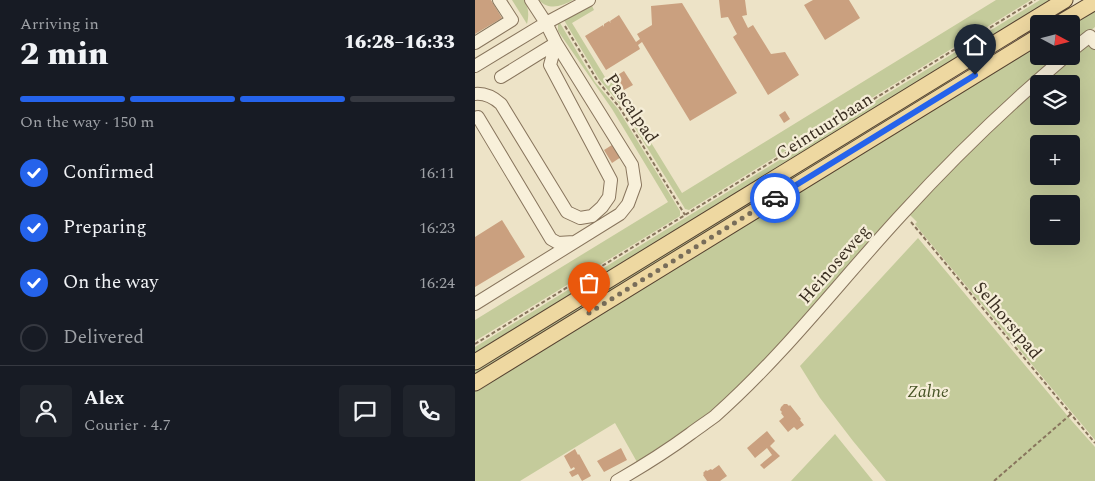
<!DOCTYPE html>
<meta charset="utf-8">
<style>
body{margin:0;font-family:Spectral,serif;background:#20242c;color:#f1f3f6;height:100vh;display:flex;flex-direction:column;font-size:19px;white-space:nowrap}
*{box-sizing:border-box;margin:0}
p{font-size:16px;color:#9ea1a6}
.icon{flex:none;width:28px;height:28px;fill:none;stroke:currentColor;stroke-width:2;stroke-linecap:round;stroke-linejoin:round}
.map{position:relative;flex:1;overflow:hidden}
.panel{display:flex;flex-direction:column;background:#171b24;width:475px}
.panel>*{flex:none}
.needle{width:32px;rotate:97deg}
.controls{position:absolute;left:555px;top:15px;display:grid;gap:10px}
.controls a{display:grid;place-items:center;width:50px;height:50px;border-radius:5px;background:#171b24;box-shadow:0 5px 20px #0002;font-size:25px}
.pin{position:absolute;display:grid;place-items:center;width:42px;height:42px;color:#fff;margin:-51px -21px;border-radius:50% 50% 50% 0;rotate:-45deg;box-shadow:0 0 5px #0007}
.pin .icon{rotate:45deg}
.courier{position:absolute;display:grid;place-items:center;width:50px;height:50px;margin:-25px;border:4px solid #2563eb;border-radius:50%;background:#fff;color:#222;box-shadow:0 1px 6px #0007}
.headline em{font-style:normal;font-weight:800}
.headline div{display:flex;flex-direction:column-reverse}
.headline{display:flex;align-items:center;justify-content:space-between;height:85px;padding:0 20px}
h1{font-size:32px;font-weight:800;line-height:38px}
.bar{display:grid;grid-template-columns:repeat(4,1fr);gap:8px 5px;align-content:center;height:60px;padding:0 20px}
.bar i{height:6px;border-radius:4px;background:#363941}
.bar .on{background:#2563eb}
.bar p{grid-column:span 4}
.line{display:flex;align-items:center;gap:12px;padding:0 20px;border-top:1px solid #363941}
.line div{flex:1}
.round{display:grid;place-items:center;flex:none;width:52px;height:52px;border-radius:5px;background:#20242c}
ol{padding:0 20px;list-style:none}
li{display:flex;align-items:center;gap:15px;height:55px}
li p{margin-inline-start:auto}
li .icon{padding:5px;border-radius:50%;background:#2563eb;color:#fff;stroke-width:4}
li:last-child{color:#9ea1a6}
li i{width:28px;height:28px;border:2px solid #363941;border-radius:50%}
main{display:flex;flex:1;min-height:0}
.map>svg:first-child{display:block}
.green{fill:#c4cb9b;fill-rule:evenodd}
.building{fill:#caa07f}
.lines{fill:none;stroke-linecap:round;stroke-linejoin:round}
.minor-casing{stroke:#88755d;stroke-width:14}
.major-casing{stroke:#564331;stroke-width:17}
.path{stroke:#88755d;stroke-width:2;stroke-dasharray:4 2.5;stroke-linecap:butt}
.minor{stroke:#f8f0da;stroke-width:12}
.major{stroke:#eed8a1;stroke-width:15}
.done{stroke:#786d5a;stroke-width:5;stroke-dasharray:0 9}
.route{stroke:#2563eb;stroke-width:6}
.labels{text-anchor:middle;stroke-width:4.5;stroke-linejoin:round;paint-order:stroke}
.street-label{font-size:18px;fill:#392d20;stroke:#f5edd7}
.park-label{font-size:18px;font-style:italic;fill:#485527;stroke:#f5edd7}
</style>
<main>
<section class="panel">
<div class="headline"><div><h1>2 min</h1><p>Arriving in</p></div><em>16:28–16:33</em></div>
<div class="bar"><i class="on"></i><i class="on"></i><i class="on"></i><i></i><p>On the way · 150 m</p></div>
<ol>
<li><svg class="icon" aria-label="check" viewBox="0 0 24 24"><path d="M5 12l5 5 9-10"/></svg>Confirmed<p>16:11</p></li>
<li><svg class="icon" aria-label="check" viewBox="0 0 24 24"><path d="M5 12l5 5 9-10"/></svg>Preparing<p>16:23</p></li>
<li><svg class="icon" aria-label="check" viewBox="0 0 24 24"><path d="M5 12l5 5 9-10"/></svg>On the way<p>16:24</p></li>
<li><i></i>Delivered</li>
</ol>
<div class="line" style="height:90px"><a class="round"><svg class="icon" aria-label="person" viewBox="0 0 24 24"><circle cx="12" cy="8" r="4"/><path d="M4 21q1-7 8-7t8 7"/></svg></a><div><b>Alex</b><p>Courier · 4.7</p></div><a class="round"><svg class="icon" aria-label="chat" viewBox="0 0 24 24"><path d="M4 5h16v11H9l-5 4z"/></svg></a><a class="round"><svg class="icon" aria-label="phone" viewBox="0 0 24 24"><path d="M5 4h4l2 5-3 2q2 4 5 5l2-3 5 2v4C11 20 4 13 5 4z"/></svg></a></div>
</section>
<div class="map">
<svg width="620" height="481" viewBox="0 0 620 481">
<rect width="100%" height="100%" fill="#ede3c7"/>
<!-- green -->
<path class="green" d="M37,0H49C54,8 54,15 52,24Z
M64,0H98C87,6 74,11 64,0Z
M521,0H556L214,210L210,209L209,207L147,107L124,79L89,20L113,5L117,6L119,10L97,23L133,82L137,79L207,193Z
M565,0H578L0,355V347Z
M620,8V27L596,46V24Z
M85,23L120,82L143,109L205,211V216L0,341V320L193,202L137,109L83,31V24Z
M564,42V56H584L251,400L206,435L162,462L140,423L45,481H0V389Z
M612,46H615L620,49V440L447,233L440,224L442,222L434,214L468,177L564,85V116H596V84H566L604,49ZM564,144H596V176H564ZM564,204H596V236H564Z
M474,78L476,83L0,376V369Z
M443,238L596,420L620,447V481H411L378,441L345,398L325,366Z
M360,434L398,481H316Z"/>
<!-- building -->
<path class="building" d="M0,0H16L27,18L0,34Z
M244,0H270L272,15L267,16L273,28L278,25L296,54L310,52L324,75L293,95L258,37L262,34L253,17L246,18Z
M338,0H374L385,18L350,40L329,5Z
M207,3L262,93L215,121L167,42L163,45L165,49L131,70L110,36L128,25L129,27V24L134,21L136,23L135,21L144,15L161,42L165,39L162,34L177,25L176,6Z
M149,71L158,85L149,90L141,76Z
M310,111L315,119L309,123L304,115Z
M137,145L146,157L137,163L129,150Z
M27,220L50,257L0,287V237Z
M309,404H312L314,406L315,405L326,419L325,420L329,425L322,430L319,427L313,432L304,421L309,417L306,413L307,412L305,410L306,407Z
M292,431L300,441L295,446L305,456L289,469L285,465L297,455L292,448L280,458L272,448Z
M146,448L152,460L129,472L122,461Z
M100,449L103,455L104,454L116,476L107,481L103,474L97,477L94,472L100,469L99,467L96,469L89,456Z
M244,465L252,476L245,481H232L228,475L229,474L228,473L231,470L232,471L236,469L237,470Z"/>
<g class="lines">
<!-- minor casing -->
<g class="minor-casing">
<path id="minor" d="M0,43L37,20L24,0
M596,51L615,36L620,43
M0,66L71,23L114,0
M26,77L81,43
M0,94C10,93 18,97 26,104L92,212L105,218L117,216L127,207L134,197L136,180L75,65L81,43
M0,118L3,117L76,239L83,243L99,242
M0,304L145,214L153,204L160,185L157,165L81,43L71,23L56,0
M142,481C168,466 192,451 215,434C223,428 232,422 240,416C309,355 365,281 427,214C478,158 533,105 591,56"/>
</g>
<!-- major casing -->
<g class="major-casing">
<path id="major" d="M583,24L620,2
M0,362L590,0
M0,383L564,36"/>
</g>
<!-- path -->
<path class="path" d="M90,26L122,80L145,108L210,215
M436,222L620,443
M0,344L560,0
M519,481L596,414"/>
<!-- minor -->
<use href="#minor" class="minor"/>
<!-- major -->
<use href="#major" class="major"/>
</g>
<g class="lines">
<!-- done -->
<path class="done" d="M114,313L300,198"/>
<!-- route -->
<path class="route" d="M300,198L500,75"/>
</g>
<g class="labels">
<!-- street labels -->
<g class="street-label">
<text transform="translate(157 108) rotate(56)" y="6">Pascalpad</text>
<text transform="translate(349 126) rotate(-32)" y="6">Ceintuurbaan</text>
<text transform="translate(359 264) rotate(-49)" y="6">Heinoseweg</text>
<text transform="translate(533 320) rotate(50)" y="6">Selhorstpad</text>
</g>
<!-- park labels -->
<g class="park-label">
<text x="453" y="397">Zalne</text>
</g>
</g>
</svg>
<div class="controls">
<a><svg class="needle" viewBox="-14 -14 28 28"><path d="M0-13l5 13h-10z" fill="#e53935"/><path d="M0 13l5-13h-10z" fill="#9ea1a6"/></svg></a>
<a><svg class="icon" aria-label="layers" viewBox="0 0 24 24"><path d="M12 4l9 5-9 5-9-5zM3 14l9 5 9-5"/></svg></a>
<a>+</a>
<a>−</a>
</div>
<div class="pin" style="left:114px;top:313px;background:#ea580c"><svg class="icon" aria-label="bag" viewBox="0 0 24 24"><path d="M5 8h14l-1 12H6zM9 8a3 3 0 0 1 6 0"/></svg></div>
<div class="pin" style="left:500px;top:75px;background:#1f2937"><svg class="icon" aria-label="home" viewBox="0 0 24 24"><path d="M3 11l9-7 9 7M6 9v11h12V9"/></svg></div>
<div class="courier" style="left:300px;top:198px"><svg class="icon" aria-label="car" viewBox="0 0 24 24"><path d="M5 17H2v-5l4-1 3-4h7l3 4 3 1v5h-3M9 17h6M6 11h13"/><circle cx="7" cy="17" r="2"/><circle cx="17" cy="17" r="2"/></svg></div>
</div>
</main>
